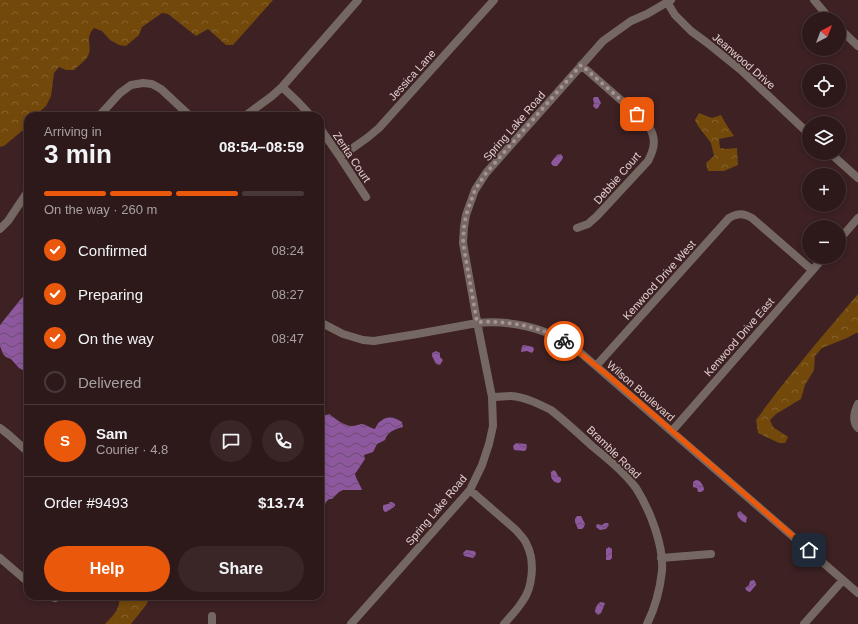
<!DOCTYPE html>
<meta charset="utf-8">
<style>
body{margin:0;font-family:Arial,sans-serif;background:#3a2627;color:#f1f3f6;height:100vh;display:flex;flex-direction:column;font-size:15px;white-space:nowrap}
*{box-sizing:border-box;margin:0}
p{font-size:13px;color:#a7a0a2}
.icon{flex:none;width:22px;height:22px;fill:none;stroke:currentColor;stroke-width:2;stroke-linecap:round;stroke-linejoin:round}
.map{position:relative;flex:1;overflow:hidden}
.drawer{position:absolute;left:24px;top:112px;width:300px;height:488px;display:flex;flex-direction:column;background:#2e191a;border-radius:12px;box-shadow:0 2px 6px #0003,0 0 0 1px #493839}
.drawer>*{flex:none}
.needle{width:26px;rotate:42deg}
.controls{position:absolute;left:802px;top:12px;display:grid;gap:8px}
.controls a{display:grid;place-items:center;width:44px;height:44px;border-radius:50%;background:#2e191a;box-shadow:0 2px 6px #0003,0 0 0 1px #493839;font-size:20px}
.pin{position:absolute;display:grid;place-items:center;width:34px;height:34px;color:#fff;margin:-17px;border-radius:8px;box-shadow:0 2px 6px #0006}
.courier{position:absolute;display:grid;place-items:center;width:40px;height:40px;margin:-20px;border:3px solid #ea580c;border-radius:50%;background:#fff;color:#222;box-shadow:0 1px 5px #0007}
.overview em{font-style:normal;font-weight:700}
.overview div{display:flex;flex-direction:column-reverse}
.overview{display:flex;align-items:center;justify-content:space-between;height:68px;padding:0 20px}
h1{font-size:26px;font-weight:700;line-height:30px}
.bar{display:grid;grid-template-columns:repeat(4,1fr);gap:6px 4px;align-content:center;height:48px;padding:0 20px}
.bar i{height:5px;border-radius:3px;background:#493839}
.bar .selected{background:#ea580c}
.bar p{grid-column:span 4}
.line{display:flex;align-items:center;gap:10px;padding:0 20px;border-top:1px solid #493839}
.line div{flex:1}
.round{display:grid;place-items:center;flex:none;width:42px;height:42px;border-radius:21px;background:#3a2627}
ol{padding:0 20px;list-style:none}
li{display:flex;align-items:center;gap:12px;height:44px}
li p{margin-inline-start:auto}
li .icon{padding:4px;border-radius:50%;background:#ea580c;color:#fff;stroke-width:4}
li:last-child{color:#a7a0a2}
li i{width:22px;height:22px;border:2px solid #493839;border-radius:50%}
.primary-button{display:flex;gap:8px;margin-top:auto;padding:8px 20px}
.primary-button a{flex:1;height:46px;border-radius:24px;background:#ea580c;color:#fff;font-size:16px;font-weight:700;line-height:46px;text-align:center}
.primary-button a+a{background:#3a2627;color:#f1f3f6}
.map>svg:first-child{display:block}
.forest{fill:url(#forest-crowns)}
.water{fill:url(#water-waves)}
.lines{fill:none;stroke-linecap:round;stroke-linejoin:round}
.minor{stroke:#756862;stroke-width:8}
.done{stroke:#a89293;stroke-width:4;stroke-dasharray:0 7.2}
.route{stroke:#ea580c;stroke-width:5}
.labels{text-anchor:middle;stroke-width:3.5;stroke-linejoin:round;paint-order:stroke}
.street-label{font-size:11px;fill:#e2cfd0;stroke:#3d2123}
</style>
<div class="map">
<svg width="858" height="624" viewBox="0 0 858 624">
<defs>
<pattern id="forest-crowns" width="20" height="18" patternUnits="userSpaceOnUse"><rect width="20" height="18" fill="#72490b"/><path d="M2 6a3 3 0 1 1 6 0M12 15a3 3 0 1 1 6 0" fill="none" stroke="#86622e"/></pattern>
<pattern id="water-waves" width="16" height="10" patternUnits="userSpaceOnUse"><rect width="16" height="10" fill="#8e589f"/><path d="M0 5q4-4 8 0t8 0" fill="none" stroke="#6d4c73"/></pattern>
</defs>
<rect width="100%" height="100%" fill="#3d2123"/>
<!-- forest -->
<path class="forest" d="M0,0H273L233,45H226L208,29L196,36L168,14L162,13L142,27L139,35L126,46L119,45L110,40L102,31L94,28C84,39 93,46 88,56C85,61 78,66 74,70H66L59,67L54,73L51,96L46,106L35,116H28V124L23,130L4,146L0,147Z
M699,113L712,118L721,115L726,124L734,136L719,139L720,148L727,149L737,148L738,165L724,171H708L706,163L714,156L711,143L698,126L695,120Z
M858,294V333H856L847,338L822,348L815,356L814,370L805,385L801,399L776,414L770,420L773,427L788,437L785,443H779L758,433L756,420C788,376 823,335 858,294Z
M119,596H151L146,605L131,624H105C113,615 121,609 119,596Z"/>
<!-- water -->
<path class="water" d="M594,97H598L601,103L598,108L596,109L593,106L594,103L593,99Z
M561,154L563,157C563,159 558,165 557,166H553L551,163C552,160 555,158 557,155Z
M28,292V373L19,368L11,359L6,357L3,354L0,346V325L20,300Z
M524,345L533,347L534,350L532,353L527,351L521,352L522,346Z
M436,351L440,353V357L443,360L440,365L436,364L432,356V353Z
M329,414C336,419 344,426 352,426C356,426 359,424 362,424C367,425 370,428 375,429C376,427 378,422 381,421C388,415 395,418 402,422L403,427C395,429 387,432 385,440L377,444L373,452L364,455L365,459L355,474C356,479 360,484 362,490H343L339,492L332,499H329L326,502L323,510L320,512V417Z
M516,443L526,444L527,446L526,450L524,451L514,450L513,446Z
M554,470L556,472L558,476L561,478V481L559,483C553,483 550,477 551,472Z
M696,480C700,480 704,485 704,490L701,492H698L697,488L693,487V482Z
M390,502H392L395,504V506C394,507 388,511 386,512C384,512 384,511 383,509V505L388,504Z
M740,511L747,517L746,523L742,521L738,517L737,513Z
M577,516H581L585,524L584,527L582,529H578L575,522V519Z
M605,523H608L609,525L606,529L600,530L596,527L597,524L602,525Z
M609,547L612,549V558L610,560H606V549Z
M466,550L474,551L476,553L475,556L473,558L464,556L463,553Z
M754,580L756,583V585L750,592L747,591L745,588L749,585L750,581Z
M601,602L605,603L604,606L601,613L598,615L595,612C595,609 597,603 601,602Z"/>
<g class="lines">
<!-- minor -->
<path class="minor" d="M814,0L830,19
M667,2L675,15L691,31L706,42L742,71L809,134
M839,28L858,46
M282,87L298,102L311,116
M99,116L120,93L131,85L143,83L152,84L161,89L190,116
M245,116L272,96L282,87L358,0
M320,128L340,157L366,197
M830,153L858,178
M340,157L367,138L379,128L494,0
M577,228L588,224L597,216L648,161C656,146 656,137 647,123L581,65
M0,229L8,221L28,191
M839,240L858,218
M320,322L343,334L363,340L374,341L417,334L477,323C513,320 545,327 575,348C582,354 589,360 596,366L858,593
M596,366L729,218C738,213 743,213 752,218L812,270
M492,397C498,397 505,396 511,396C525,397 539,404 551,410C565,421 579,434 592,446C608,459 624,472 636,488C650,510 664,546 662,571C660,589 655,608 647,624
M858,404C854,412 852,421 858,428
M0,428L9,435L28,452
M672,431L824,257
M470,490L516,530C520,535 525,539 527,545C535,561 533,588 522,602C517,610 510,617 504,624
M0,558L28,582
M661,558L711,554
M50,596L55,598
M212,616V624
M351,624L470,490L482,465L489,444L493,426L492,397L479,332L463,243L464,227L466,215L475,190L486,173L603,41L631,21L647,14L671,0
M804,624L843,580"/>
</g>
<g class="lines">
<!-- done -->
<path class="done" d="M564,341C538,325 507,321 477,322L463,243L464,227L466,215L475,190L486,173L581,65L637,114"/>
<!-- route -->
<path class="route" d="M564,341L575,349L610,377L809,550"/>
</g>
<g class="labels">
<!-- street labels -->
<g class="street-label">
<text transform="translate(744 61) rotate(41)" y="4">Jeanwood Drive</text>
<text transform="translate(412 75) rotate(-48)" y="4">Jessica Lane</text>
<text transform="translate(514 126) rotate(-49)" y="4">Spring Lake Road</text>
<text transform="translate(352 157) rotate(56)" y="4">Zerita Court</text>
<text transform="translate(617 178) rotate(-49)" y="4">Debbie Court</text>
<text transform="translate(659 280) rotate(-48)" y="4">Kenwood Drive West</text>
<text transform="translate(739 337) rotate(-49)" y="4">Kenwood Drive East</text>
<text transform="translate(641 391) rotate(41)" y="4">Wilson Boulevard</text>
<text transform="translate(614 452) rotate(44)" y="4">Bramble Road</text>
<text transform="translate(436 510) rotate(-50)" y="4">Spring Lake Road</text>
</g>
</g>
</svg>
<div class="controls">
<a><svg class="needle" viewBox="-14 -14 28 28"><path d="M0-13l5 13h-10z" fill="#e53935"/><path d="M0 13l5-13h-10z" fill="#a7a0a2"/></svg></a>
<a><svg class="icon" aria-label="locate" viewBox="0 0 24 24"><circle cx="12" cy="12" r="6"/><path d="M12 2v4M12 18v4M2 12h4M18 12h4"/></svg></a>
<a><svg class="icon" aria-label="layers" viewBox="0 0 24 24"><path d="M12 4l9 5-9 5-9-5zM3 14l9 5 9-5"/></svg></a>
<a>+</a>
<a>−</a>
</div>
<div class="pin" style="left:637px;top:114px;background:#ea580c"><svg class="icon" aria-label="bag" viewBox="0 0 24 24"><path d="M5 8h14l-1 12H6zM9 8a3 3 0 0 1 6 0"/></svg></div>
<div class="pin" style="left:809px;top:550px;background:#1f2937"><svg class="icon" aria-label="home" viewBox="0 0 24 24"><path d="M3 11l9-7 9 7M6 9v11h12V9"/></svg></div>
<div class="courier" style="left:564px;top:341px"><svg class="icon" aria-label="bike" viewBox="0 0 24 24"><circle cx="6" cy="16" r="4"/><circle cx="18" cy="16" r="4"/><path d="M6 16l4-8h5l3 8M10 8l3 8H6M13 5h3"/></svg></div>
<section class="drawer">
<div class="overview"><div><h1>3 min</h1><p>Arriving in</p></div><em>08:54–08:59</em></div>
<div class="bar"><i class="selected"></i><i class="selected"></i><i class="selected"></i><i></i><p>On the way · 260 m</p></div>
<ol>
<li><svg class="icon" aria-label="check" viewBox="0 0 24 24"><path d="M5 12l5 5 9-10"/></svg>Confirmed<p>08:24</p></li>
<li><svg class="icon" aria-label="check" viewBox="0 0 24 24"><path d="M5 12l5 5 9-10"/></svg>Preparing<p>08:27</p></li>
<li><svg class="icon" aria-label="check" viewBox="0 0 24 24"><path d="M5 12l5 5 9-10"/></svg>On the way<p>08:47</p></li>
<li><i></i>Delivered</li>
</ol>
<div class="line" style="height:72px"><b class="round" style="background:#ea580c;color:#fff">S</b><div><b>Sam</b><p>Courier · 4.8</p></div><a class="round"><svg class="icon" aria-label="chat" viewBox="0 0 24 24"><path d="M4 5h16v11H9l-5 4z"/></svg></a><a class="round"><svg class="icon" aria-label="phone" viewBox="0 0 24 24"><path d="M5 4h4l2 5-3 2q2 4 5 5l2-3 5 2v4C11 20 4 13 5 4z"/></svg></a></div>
<div class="line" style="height:52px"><div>Order #9493</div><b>$13.74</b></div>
<div class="primary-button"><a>Help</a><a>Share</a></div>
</section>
</div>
